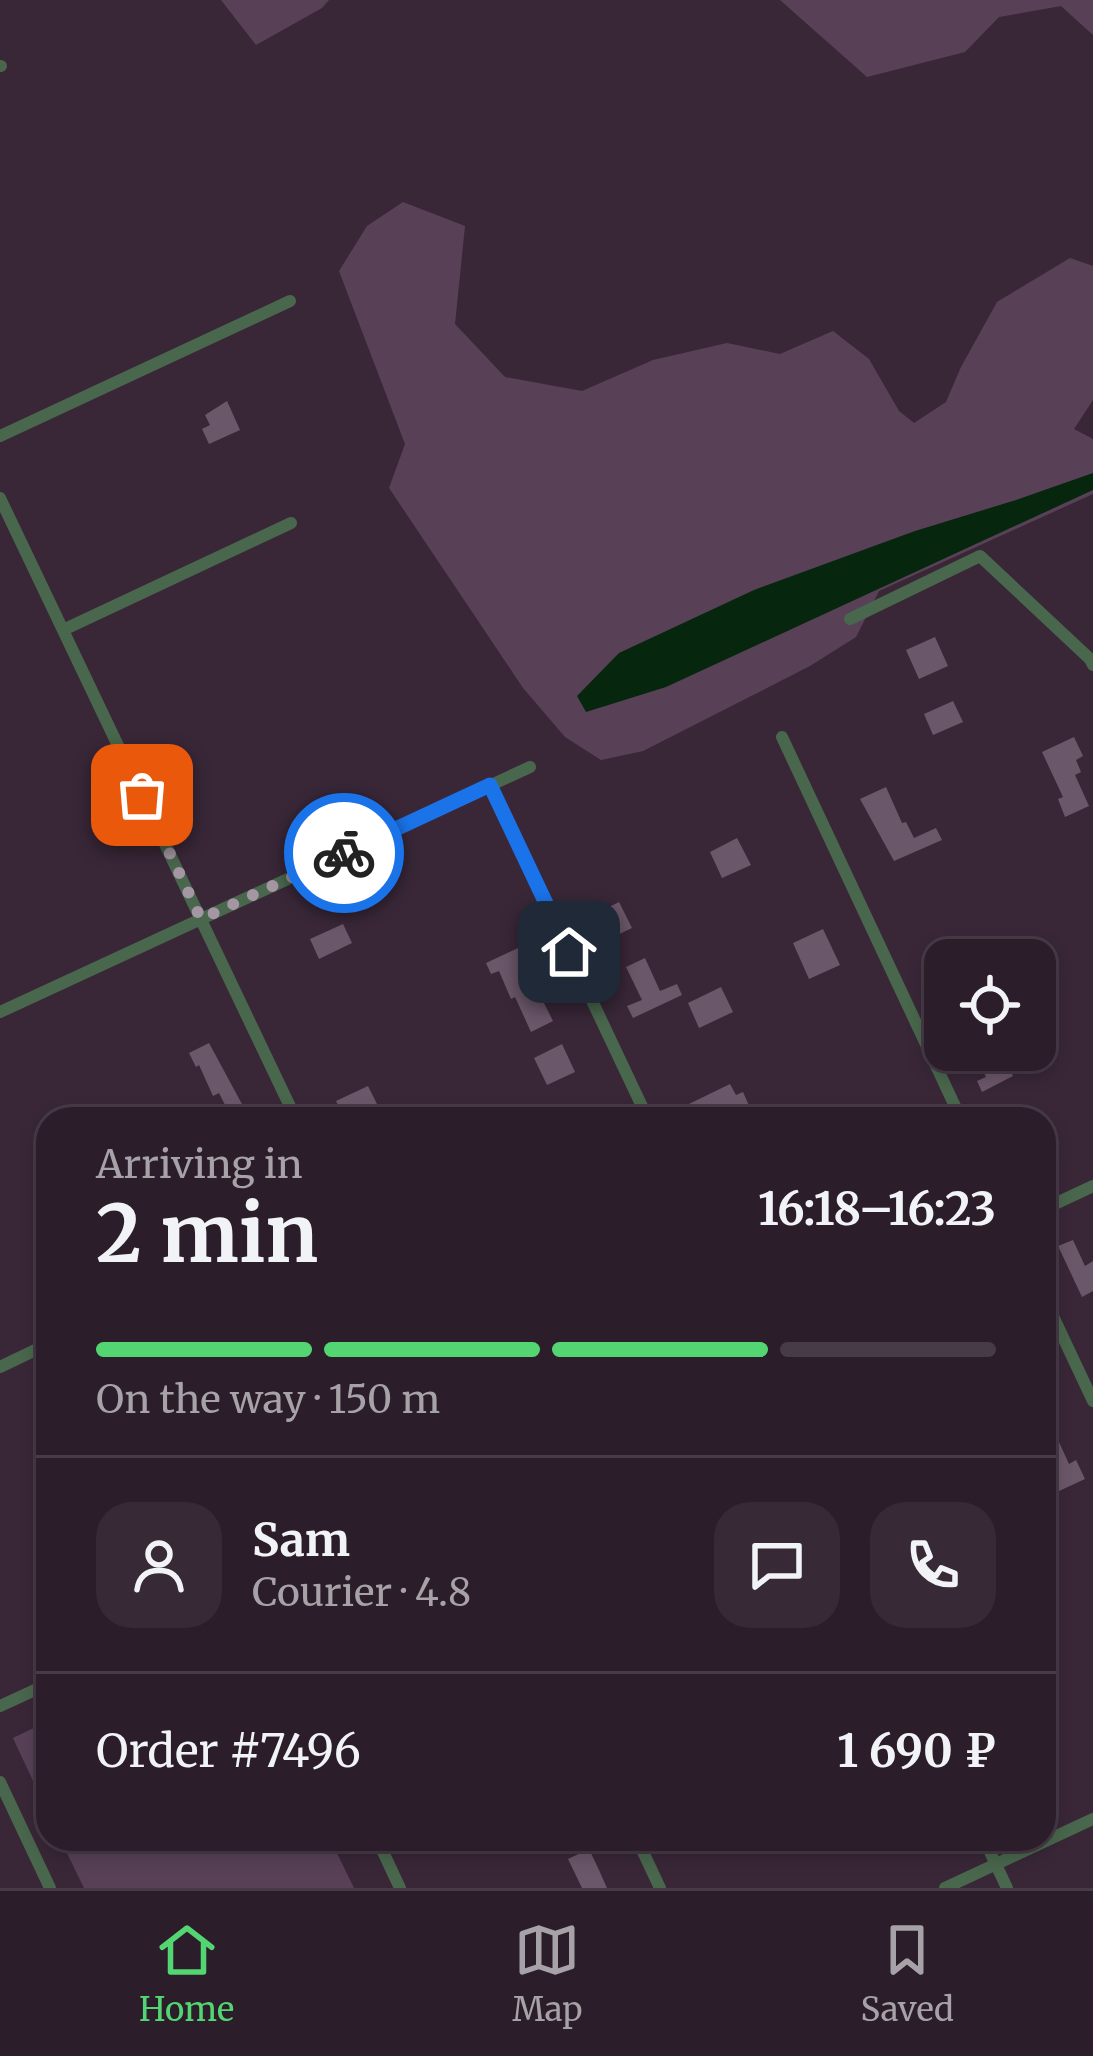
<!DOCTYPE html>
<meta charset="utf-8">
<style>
body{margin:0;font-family:Merriweather,serif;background:#372a36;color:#f1f3f6;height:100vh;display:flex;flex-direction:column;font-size:45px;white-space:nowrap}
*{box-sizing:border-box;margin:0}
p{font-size:39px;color:#a6a2a8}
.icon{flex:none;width:66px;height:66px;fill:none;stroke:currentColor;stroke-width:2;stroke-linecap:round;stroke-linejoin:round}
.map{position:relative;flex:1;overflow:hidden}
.side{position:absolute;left:36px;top:1107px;width:1020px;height:744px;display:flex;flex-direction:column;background:#2b1d2a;border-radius:36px;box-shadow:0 6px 18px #0003,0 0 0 3px #473b47}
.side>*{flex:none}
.controls{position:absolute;left:924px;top:939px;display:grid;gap:24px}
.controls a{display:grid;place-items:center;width:132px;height:132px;border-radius:24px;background:#2b1d2a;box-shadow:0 6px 18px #0003,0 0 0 3px #473b47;font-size:60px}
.pin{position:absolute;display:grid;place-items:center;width:102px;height:102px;color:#fff;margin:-51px;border-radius:24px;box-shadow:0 6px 18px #0006}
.courier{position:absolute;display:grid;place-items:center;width:120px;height:120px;margin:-60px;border:9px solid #1a73e8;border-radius:50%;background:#fff;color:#222;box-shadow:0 3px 15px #0007}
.headline em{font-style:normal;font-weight:700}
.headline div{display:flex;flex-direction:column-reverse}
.headline{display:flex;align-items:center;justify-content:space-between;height:204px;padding:0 60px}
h1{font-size:78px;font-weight:700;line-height:90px}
.bar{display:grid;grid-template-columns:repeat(4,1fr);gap:18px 12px;align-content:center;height:144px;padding:0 60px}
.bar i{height:15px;border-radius:9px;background:#473b47}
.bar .on{background:#53d672}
.bar p{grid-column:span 4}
.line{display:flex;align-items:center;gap:30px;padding:0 60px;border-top:3px solid #473b47}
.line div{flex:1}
.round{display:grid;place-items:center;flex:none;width:126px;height:126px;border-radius:36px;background:#372a36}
.dock{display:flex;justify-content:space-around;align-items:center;height:168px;border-top:3px solid #473b47;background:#2b1d2a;font-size:33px;color:#a6a2a8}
.dock a{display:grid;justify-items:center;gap:6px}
.dock .on{color:#53d672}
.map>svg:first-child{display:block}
.green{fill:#584157}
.water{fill:#06260e}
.building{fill:#6b576a}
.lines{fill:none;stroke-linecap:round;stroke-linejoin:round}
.minor{stroke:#49674d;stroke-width:12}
.done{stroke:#a496a3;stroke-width:12;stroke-dasharray:0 21.6}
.route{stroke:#1a73e8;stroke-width:15}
</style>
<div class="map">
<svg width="1093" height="1888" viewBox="0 0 1093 1888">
<rect width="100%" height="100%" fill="#392738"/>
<!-- green -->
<path class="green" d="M221,0H329L322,8L256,45Z
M780,0H1093V35L1061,6L999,17L965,52L867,77Z
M403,202L465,226L455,324L505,377L582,391L653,360L727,343L780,354L833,331L869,359L899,411L914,423L946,402L961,367L997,302L1070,258L1093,266V400L1074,429L1093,439V494L879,591L856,637L810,666L643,751L601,760L565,737L523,688L389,488L405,444L339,271L367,226Z
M48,1721V1813L13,1738Z
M60,1839H330L354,1888H84Z"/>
<!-- water -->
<path class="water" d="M1093,473V490L666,687L586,712L577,696L619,653L754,590L915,531L1016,500Z"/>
<!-- building -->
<path class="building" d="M227,401L240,430L209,444L202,429L210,425L205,415Z
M935,637L948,666L919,679L906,650Z
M953,701L963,722L933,735L924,714Z
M1074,737L1083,756L1076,760L1081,772L1075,775L1089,806L1065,817L1058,799L1063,797L1042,752Z
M886,787L902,823L906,822L914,838L936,828L942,840L894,861L860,799Z
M737,838L751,865L722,878L710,852Z
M619,902L632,928L609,939L597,913Z
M343,924L352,943L319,959L310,939Z
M823,929L840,965L809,979L793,943Z
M535,940L540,952L533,955L546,982L536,987L553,1021L531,1032L515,997L511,999L499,971L491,974L486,963Z
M645,958L660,991L677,984L682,995L633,1018L627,1006L642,1000L626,967Z
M721,987L733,1012L699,1028L688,1003Z
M209,1043L243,1106L229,1113L219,1093L213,1096L199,1065L196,1067L189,1053Z
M562,1044L575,1072L547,1085L534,1058Z
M988,1050H1001L1013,1076L982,1092L977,1081L986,1077L976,1056Z
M730,1084L736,1095L743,1092L751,1110L733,1119H658Z
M368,1086L378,1106L351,1119H345L336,1101Z
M1073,1240L1085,1266L1093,1261V1291L1082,1297L1058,1246Z
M1053,1429L1069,1464L1076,1460L1085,1479L1044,1498V1433Z
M589,1849L599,1870L607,1888H582L568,1859Z"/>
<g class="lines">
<!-- minor -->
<path class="minor" d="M0,66H1
M0,436L290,301
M0,498L296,1119
M850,619L980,556L1090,659L1093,665
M63,630L291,523
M782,737L961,1119
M490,785L648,1119
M0,1012L530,767
M1044,1209L1093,1186
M1044,1297L1093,1401
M0,1367L48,1344
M0,1706L48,1684
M0,1782L50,1888
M377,1839L400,1888
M637,1839L660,1888
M984,1839L1007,1888
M945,1888L1093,1819"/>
</g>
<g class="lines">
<!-- done -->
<path class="done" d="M142,795L201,919L344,853"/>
<!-- route -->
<path class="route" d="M344,853L490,785L569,952"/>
</g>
</svg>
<div class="controls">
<a><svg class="icon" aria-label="locate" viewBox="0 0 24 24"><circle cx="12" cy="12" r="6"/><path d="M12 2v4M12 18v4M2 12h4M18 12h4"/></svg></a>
</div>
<div class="pin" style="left:142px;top:795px;background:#ea580c"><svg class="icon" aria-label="bag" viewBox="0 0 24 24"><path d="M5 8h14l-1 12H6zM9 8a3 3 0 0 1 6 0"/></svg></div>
<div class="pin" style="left:569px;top:952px;background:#1f2937"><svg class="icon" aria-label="home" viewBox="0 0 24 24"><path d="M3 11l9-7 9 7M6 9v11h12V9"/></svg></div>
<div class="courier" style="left:344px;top:853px"><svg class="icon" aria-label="bike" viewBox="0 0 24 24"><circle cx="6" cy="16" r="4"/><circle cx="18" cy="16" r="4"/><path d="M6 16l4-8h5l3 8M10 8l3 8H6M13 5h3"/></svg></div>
<section class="side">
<div class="headline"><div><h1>2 min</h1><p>Arriving in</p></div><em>16:18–16:23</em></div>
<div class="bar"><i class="on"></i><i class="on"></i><i class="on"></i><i></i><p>On the way · 150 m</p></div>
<div class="line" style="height:216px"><a class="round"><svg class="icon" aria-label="person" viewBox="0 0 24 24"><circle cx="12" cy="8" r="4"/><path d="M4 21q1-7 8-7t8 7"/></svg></a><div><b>Sam</b><p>Courier · 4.8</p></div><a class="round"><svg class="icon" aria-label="chat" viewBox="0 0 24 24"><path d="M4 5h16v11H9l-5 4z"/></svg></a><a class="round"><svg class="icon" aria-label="phone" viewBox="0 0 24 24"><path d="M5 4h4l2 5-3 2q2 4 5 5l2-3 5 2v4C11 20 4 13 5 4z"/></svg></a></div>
<div class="line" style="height:156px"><div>Order #7496</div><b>1 690 ₽</b></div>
</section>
</div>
<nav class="dock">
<a class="on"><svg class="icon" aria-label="home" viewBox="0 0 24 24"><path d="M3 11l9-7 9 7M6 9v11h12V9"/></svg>Home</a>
<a><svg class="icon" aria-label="map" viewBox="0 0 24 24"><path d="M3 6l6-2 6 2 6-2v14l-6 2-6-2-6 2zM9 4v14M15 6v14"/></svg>Map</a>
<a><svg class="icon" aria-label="saved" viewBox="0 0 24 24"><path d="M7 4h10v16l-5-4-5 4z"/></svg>Saved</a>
</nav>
